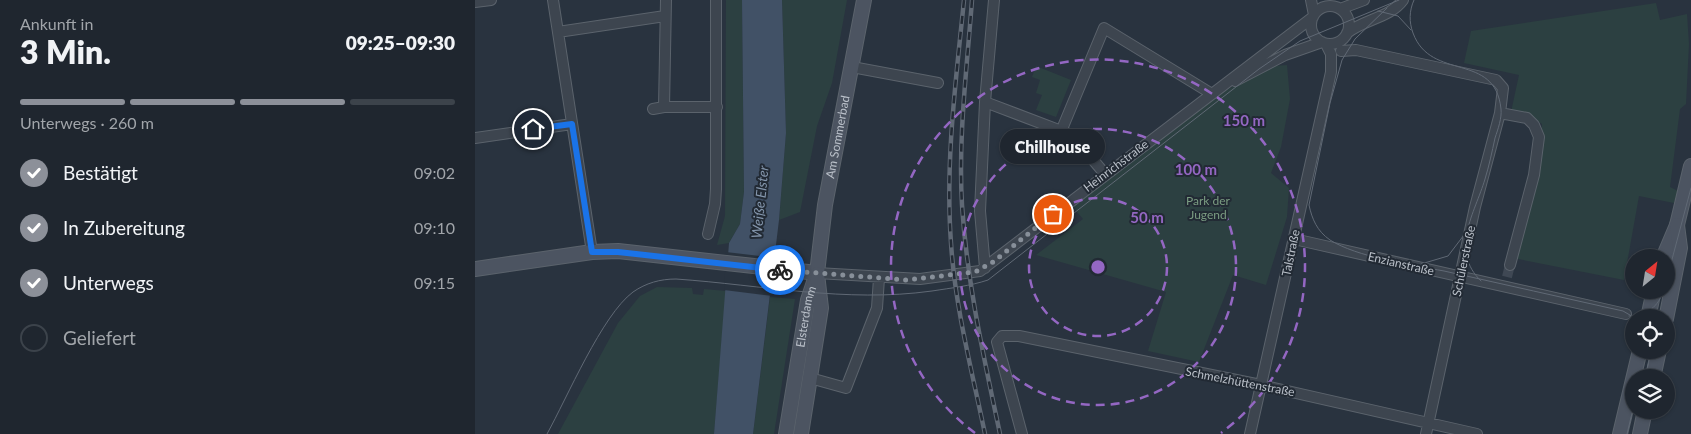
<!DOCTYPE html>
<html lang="de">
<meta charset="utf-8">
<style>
body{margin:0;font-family:Lato,sans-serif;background:#272e37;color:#f1f3f6;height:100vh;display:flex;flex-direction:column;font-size:19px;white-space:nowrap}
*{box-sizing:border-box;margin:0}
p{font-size:16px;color:#a1a5aa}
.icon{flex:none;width:28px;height:28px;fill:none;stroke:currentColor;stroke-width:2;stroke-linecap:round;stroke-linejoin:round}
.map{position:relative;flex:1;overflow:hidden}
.side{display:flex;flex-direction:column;background:#1f262f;width:475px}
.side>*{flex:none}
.needle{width:32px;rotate:30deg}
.controls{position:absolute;left:1150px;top:249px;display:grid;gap:10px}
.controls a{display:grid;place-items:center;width:50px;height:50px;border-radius:50%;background:#1f262f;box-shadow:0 1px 4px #0004,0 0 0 1px #3c434b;font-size:25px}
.pin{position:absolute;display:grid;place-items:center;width:42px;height:42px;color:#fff;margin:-21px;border:2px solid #fff;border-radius:50%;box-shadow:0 1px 5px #0007}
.courier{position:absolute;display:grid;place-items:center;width:50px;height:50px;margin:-25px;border:4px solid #1a73e8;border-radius:50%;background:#fff;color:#222;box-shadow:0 1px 6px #0007}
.bubble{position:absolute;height:35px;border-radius:18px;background:#1f262f;box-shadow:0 1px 4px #0004,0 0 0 1px #3c434b;font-size:16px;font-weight:800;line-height:35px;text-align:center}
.headline em{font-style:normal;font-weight:800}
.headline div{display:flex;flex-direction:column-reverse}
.headline{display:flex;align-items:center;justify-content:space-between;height:85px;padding:0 20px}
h1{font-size:32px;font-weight:800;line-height:38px}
.bar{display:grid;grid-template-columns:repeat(4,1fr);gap:8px 5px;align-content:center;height:60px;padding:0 20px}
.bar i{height:6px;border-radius:4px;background:#3c434b}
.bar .active{background:#8c9099}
.bar p{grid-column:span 4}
ol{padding:0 20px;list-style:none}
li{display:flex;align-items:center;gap:15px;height:55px}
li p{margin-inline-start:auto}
li .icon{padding:5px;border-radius:50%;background:#8c9099;color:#fff;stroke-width:4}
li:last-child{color:#a1a5aa}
li i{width:28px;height:28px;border:2px solid #3c434b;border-radius:50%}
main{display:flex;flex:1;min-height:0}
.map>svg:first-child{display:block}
.green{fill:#2c4041}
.water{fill:#415166}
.pier{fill:#29333f}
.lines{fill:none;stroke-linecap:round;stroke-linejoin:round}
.street-tunnel{stroke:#3f4854;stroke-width:10;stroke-dasharray:10 5;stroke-linecap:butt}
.street-casing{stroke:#5b636c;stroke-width:12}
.secondary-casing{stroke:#5b636c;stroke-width:16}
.street{stroke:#3d454f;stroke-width:10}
.secondary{stroke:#4c5461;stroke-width:14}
.tram{stroke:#606975;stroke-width:1}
.rail-casing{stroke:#606975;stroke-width:4.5}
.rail{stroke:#222a34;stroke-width:2.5;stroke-dasharray:8;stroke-linecap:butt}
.done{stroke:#878f99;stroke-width:5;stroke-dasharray:0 9}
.route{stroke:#1a73e8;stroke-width:6}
.ring{fill:none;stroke:#9467c3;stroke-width:2.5;stroke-dasharray:9 6}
.labels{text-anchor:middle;stroke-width:4;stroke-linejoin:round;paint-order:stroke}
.street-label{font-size:12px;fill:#bac0c9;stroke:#222a34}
.park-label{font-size:12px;fill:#7b9c82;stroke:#222a34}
.water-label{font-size:14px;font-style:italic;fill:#8597ad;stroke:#222a34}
.centre{fill:#9467c3;stroke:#222a34;stroke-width:2.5}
.ring-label{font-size:15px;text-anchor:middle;font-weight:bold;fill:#9467c3;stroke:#222a34;stroke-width:4;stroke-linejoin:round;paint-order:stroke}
</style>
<main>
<section class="side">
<div class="headline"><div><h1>3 Min.</h1><p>Ankunft in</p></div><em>09:25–09:30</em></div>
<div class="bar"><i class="active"></i><i class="active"></i><i class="active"></i><i></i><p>Unterwegs · 260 m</p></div>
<ol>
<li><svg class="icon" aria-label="check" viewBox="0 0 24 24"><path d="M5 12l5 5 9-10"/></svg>Bestätigt<p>09:02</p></li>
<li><svg class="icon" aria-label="check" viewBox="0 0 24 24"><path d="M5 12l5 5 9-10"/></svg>In Zubereitung<p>09:10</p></li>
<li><svg class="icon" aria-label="check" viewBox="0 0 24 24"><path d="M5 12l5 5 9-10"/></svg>Unterwegs<p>09:15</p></li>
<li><i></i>Geliefert</li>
</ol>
</section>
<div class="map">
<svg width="1216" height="434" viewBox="0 0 1216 434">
<rect width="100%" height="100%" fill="#29333f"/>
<!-- green -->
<path class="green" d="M251,0H267L269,192L265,224L254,243L242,245L250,216Z
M307,0H372L357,83L342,126L325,212L304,220L311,133Z
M1181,3L1185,20L1212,14L1214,44L1211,104L1205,109L1195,187L1203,191L1199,203L1164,196L1149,280L1038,258L1066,141L1067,124L1056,116L1036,112L1044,75L989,63L996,31Z
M812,65L815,99L806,147L796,173L814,188L812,217L791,285L758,275L724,362L673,351L691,292L561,255L608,219L597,206L738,97L799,66Z
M561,66L596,80L581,117L561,110L567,95L561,93L565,80L557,77Z
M182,287L217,288L218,294L228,295L229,289L251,291L239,434H83L143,323L165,296Z
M295,297L320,299L299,434H278Z"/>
<!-- water -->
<path class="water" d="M267,0H307L311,133L304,220L278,434H239L254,243L265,224L269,192Z"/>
<!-- pier -->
<path class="pier" d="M251,252L302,258L298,296L249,290Z"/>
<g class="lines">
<!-- street-tunnel -->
<path class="street-tunnel" d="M1032,277L1035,265"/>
<!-- street casing -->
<g class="street-casing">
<path id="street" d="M78,0L117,252
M836,0L839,15
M0,2L16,0
M836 25a19 19 0 1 1 38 0a19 19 0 1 1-38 0Z
M865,9L889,0
M83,32L190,16
M872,33C889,19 915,18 928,0
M866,51L881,50L1021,80L1028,88L1025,113L1000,207L951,434
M377,67L463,83
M760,81L810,55L847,42
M510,102L597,135L630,174
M189,107H242
M178,109L189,107L191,0
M1025,113L1052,118L1059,125L1064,137L1059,175L1035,265
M587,129L629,28L737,94
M0,138L97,124
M233,234L240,204L241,189V0
M819,239L1151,314
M510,268L505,211L510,102L519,0
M342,273L445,279L505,271L838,17
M335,378L371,388L402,308L404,278
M547,434L522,342L527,336H544L786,385L1002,434
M775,434L856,72V54L851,44"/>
</g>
<!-- secondary casing -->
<g class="secondary-casing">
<g id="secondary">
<path d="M1188,258L1202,225L1216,166"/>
<path d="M0,269L117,252L143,251L342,273"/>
<path d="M1173,318L1179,290"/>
<path d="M1191,319L1205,248L1202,225"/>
<path d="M1178,378L1184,350"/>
<path id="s1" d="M311,434L333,300L342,273L350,205L389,0"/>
<path d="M326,434L346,308L342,274"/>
<path d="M1145,434L1165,350"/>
<path d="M1165,434L1170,410"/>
</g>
</g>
<!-- street -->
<use href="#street" class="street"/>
<!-- secondary -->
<use href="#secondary" class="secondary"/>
<!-- tram -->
<path class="tram" d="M939,0C934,11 934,22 938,33C956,82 1020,51 1026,109C1027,118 1023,129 1020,138C1017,152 1014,166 1010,179C1000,213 974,250 1006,281
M912,8L880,39L867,60L855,103L834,205C837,219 842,231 855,240C882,257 936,265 969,271C1029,284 1088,298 1148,311L1160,318
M903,11L923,16L936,30
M946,264L973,256L989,235
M1191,282L1216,188
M1154,316C1172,316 1183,307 1189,290
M1170,378L1176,350
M72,434C92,398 127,315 158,292C171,283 185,279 201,279C287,285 371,303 457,291C476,288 495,286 513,280L784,69L825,41L924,0
M1152,434L1159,405"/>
<!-- rail casing -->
<g class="rail-casing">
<path id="rail" d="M489,0C481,80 470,162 476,243C480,307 497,371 510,434
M497,0C492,68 483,137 487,205C492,283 509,358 525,434"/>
</g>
<!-- rail -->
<use href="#rail" class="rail"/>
</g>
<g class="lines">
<!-- done -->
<path class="done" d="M305,270L431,280L500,272L518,262L578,214"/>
<!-- route -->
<path class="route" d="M58,129L97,124L117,252H143L305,270"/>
</g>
<!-- distance rings -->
<g class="ring">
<circle cx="623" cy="267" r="69"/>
<circle cx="623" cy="267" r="138"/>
<path d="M500 433A207 207 0 1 1 746 433"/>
</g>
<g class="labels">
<!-- street labels -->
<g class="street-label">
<text dy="4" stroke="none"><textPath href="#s1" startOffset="302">Am Sommerbad</textPath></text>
<text transform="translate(641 166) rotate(-37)" y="4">Heinrichstraße</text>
<text transform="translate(816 253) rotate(-78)" y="4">Talstraße</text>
<text transform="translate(989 261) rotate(-78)" y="4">Schülerstraße</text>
<text transform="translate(926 264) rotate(13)" y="4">Enzianstraße</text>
<text dy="4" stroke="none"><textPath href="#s1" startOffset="119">Elsterdamm</textPath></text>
<text transform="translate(765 382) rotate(11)" y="4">Schmelzhüttenstraße</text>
</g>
<!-- park labels -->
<g class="park-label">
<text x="733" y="205">Park der<tspan x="733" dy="14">Jugend</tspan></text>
</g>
<!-- water labels -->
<g class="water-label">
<text transform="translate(285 202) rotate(-84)" y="5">Weiße Elster</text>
</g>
</g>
<circle cx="623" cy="267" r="8" class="centre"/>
<g class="ring-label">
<text x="769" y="126">150 m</text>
<text x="721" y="175">100 m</text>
<text x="672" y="223">50 m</text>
</g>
</svg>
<div class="controls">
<a><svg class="needle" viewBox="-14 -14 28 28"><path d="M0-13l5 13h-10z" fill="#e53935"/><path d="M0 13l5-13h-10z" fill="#a1a5aa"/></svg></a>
<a><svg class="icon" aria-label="locate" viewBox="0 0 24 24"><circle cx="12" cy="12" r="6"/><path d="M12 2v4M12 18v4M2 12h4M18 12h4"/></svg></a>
<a><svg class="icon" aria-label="layers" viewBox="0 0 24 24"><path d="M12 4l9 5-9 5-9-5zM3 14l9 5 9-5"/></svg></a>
</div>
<div class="pin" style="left:578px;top:214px;background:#ea580c"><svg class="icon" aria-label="bag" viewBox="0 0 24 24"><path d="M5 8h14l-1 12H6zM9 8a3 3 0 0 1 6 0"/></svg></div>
<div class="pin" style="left:58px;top:129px;background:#1f2937"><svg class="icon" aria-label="home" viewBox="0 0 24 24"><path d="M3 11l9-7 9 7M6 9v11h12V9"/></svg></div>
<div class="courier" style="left:305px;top:270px"><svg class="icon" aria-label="bike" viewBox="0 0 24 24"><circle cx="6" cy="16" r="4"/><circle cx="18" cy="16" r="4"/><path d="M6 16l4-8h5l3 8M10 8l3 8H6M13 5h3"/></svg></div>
<div class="bubble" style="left:525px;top:129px;width:105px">Chillhouse</div>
</div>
</main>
